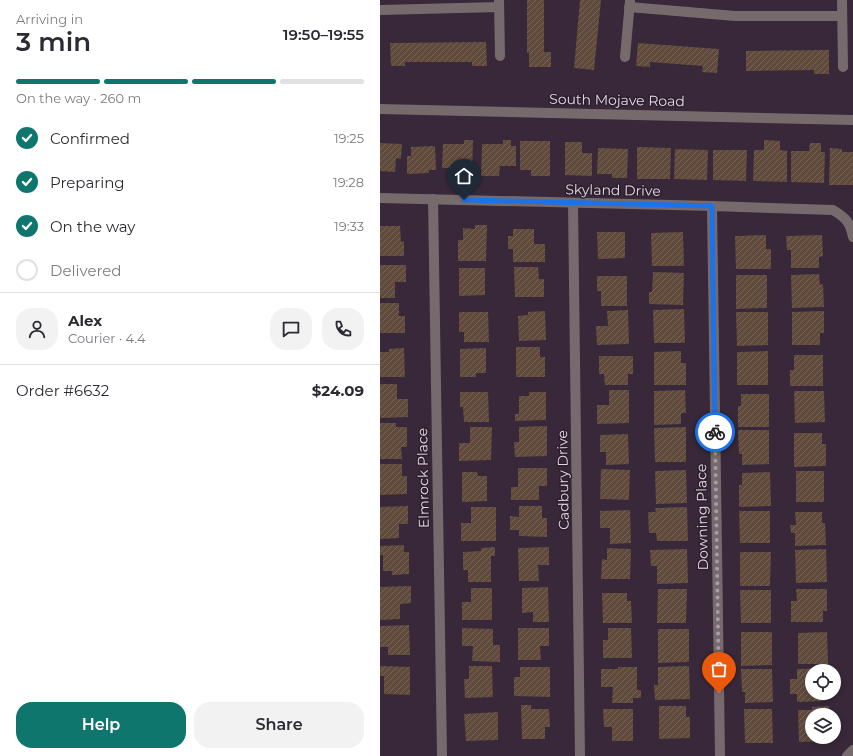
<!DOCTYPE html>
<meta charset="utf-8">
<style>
body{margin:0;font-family:Montserrat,sans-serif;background:#f2f2f3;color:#2b2b33;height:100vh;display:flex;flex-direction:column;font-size:15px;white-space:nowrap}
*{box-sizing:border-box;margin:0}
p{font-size:13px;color:#7c7c81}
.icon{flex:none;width:22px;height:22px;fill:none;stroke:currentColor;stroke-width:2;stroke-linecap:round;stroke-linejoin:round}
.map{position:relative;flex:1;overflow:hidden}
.drawer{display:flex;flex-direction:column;background:#fff;width:380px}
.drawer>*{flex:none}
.fabs{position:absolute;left:425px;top:664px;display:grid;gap:8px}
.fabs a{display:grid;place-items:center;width:36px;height:36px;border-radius:50%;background:#fff;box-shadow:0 2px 6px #0003;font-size:20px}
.pin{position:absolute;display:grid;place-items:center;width:34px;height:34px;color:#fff;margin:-41px -17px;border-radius:50% 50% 50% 0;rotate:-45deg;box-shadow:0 0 4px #0007}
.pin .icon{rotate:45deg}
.courier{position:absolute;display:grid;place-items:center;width:40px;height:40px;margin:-20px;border:3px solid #1a73e8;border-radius:50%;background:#fff;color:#222;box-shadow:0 1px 5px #0007}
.head em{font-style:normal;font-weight:600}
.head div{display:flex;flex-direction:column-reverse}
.head{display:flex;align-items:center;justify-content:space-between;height:68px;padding:0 16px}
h1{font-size:26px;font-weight:600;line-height:30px}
.bar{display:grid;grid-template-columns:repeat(4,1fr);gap:6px 4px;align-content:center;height:48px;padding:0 16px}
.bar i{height:5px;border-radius:3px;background:#e1e1e2}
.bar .active{background:#0f766e}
.bar p{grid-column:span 4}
.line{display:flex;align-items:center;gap:10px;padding:0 16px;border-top:1px solid #e1e1e2}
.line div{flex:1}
.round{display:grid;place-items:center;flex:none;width:42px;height:42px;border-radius:16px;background:#f2f2f3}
ol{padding:0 16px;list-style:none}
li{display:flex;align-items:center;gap:12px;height:44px}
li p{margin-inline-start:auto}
li .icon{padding:4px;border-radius:50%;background:#0f766e;color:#fff;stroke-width:4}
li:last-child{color:#7c7c81}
li i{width:22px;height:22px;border:2px solid #e1e1e2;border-radius:50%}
.primary-button{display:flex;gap:8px;margin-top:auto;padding:8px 16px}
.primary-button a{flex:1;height:46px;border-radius:16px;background:#0f766e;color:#fff;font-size:16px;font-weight:600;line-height:46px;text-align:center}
.primary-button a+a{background:#f2f2f3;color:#2b2b33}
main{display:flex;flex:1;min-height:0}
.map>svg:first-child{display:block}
.building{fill:url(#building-hatch)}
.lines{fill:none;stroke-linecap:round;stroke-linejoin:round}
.minor{stroke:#776a6d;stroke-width:10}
.done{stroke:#a79ba8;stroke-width:4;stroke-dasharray:0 7.2}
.route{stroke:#1a73e8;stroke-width:5}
.labels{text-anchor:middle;stroke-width:3;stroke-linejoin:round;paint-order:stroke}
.street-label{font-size:14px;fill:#e3d9e4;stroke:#2e1f2e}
</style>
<main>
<section class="drawer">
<div class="head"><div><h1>3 min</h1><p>Arriving in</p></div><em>19:50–19:55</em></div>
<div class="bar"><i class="active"></i><i class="active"></i><i class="active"></i><i></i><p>On the way · 260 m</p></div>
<ol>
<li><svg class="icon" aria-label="check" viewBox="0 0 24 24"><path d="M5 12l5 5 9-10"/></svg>Confirmed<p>19:25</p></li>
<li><svg class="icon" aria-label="check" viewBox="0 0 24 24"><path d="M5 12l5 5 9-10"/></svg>Preparing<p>19:28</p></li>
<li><svg class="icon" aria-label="check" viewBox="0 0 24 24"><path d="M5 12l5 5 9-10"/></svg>On the way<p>19:33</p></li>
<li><i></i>Delivered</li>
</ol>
<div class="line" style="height:72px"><a class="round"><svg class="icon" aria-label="person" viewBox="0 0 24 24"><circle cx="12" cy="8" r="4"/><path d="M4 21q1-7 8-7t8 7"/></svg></a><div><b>Alex</b><p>Courier · 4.4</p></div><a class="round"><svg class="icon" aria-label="chat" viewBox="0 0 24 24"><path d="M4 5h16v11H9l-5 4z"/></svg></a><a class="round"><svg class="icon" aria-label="phone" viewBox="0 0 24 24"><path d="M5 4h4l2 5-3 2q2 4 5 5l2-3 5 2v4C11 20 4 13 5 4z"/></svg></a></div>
<div class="line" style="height:52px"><div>Order #6632</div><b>$24.09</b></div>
<div class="primary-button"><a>Help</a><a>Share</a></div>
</section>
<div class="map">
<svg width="473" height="756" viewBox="0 0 473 756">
<defs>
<pattern id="building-hatch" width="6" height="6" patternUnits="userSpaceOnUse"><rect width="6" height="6" fill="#5f4a3c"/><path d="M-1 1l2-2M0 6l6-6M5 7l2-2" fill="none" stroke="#766458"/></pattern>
</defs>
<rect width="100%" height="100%" fill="#382839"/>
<!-- building -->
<path class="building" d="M147,0H164V52H171V67H149V53H147Z
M200,0H221L214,70L194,68Z
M106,42L107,66H92V62H25V66H11L10,43Z
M258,43L339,49L337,73L322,72L323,66L270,62V67L256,66Z
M449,50V74H434V70L366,71V51Z
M84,140H93L92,174H74V168H62L63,144H84Z
M123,140H131V146H136V166H120L119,176H101L102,144H123Z
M384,140L400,141V150L407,151V182L373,181L374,150H384Z
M140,141H170V176H151V170H140Z
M185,142H202V153H212V176L185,175Z
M0,143L22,144L21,159L16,158L15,172L0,171Z
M430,143H441V152H445L444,183L411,182V151H429Z
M55,146L56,170H49V173L27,174V156H31V147Z
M257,147L291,148L290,179H257Z
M218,148L248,149L247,178H232V174H217Z
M450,148L462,149V152H473V185H449Z
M295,149L328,150L327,180L294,179Z
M333,150H367L366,181L333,180Z
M95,225H107L106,261H78V240H83V228L95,229Z
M0,226H20L21,242L24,241V256H0Z
M133,229H154V244H165V262H133V249H128V236H133Z
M217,232H245V258L218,259Z
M303,232L304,266H272L271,233Z
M386,235V249H391V269H356L355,236Z
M442,235L443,256L439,257V268H411V250H407L406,236Z
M0,265H26V282H15V298H0Z
M134,267H158L159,279H164V297H135Z
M79,268H105V295L79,296Z
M273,272L304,273L303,305L269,304V292H272Z
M439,274L440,285L443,284L444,307L412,308L411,275Z
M356,275H387V308L356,309Z
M217,276H247V306H221V291H217Z
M0,303H19V316H25V333H0Z
M304,309L305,343H274L273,310Z
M248,310L249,344L217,345L216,326H228L227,311Z
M165,311L166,340L139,341L138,316L148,315V312Z
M444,311V333H440V345H412V312Z
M79,312H108L109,342H84V332H79Z
M356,312H388V345L357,346Z
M136,347H160V357H165V377H136Z
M24,348L25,377H0V352H9V349Z
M106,348V373H96V377H80V349Z
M301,351V363H306V385H274V352Z
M388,351V385H357V352Z
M414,355H443V386H410V370H414Z
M219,356H253V374H248V385H225L224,374H219Z
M0,384H17V399H28V417L0,418Z
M229,390H249V423L217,424V405H229Z
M305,390L306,413H301V424L274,425V391Z
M414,391H444L445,422L415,423Z
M80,392H108L109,422H84L83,407H80Z
M149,392H166V420L135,421V414H139V396H149Z
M361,394H389V427H358V406H361Z
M0,423H16V427H27V447H21L22,459H0Z
M167,426V456L135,457L134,442H139V427Z
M90,427H112L111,460L79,461V443H90Z
M306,427V462H275L274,428Z
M358,430H389V464L362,465V454H359Z
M414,433H442V444H446V466L414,467Z
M248,434L249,464L226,465V452H220V435Z
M0,464H22V476H27V494L0,495Z
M138,468H167V486H159V500H131V487H138Z
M221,469L250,470L249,500L220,499Z
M306,470L307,503L276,504L275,471Z
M416,471H444V502H416Z
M82,472H97L98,476H107V501L82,502Z
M390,472L391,506L359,507V485H362V473Z
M28,506V524H19V538L0,539V507Z
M139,506H162V518H167V537L139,536V530H130V516L139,517Z
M91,507H116V541H81V523H91Z
M307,507L308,541H277L276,533H269L268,512H276L275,508Z
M250,510L251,543L230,544V528H220V511Z
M359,511H390V543H360Z
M415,512H442V523H445L446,545L415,546V533H411L410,525H416Z
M24,545V552H29V574L12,575V571H3V555H0V546Z
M115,547V556H111V582H88V570H83V552L101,551V548Z
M169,547V565H158L159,581H139L138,548Z
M227,548L251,549L250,579H221L222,559L227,560Z
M307,549L308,583L277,584V566H271L270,550Z
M446,549L447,582L416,583L415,550Z
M360,552H391L390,586H360Z
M31,586V603L20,604V619L0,620V587Z
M168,587L169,622H153V612L142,613V588Z
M91,588H112V620H82V602H91Z
M278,589H307L306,623H277Z
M416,589H447V611H443V622H411V601H417Z
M360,590H391V623H361Z
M222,593H247V601H251L252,623H223Z
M29,625L30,655H8V647H0V626Z
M82,628L113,629V645H120V662L92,661L93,646H82Z
M138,628H169V646H160L161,660H138Z
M228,628H251L252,658H223V640H228Z
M278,629H309V662L278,663Z
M361,632H392V665L361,666Z
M447,632L448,664H418V633Z
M0,666L30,667V695L4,694V676H0Z
M89,666H112L113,697L85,698L84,679H89Z
M309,666L310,699L275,700L274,685H278V667Z
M140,667H170V697L134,696V677H140Z
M238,667H257V690H261V698H253V703H232L233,687H221V669H238Z
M448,668V671H432V693H445V701L417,702V694H410V679H417V669Z
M361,669H392L393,702L365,703V692H362Z
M141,705H151V709H169L170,727H165V739H142Z
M279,706H306V717H310V738L279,739Z
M449,706V715H432V737H449L450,741L419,742L418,710H432V707Z
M223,709H253V741H232V727H224Z
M364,709H392L393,743H365Z
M118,712V740L86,741L84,714Z"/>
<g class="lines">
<!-- minor -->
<path class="minor" d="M119,0L120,56
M462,0L463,67
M249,7L355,16H462
M0,10L119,7
M245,57L250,1
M0,109L473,120
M0,198L332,206L453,210C466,218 470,222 473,237
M53,199L62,756
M193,203L200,756
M332,206L340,756
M467,756L473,750"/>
</g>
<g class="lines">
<!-- done -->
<path class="done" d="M335,432L339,693"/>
<!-- route -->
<path class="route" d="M84,200L332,206L335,432"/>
</g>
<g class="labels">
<!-- street labels -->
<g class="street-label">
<text transform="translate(237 100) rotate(1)" y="5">South Mojave Road</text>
<text transform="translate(233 190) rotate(1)" y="5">Skyland Drive</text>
<text transform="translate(43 478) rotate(-91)" y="5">Elmrock Place</text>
<text transform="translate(183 480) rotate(-91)" y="5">Cadbury Drive</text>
<text transform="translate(322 517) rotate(-91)" y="5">Downing Place</text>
</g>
</g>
</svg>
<div class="fabs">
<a><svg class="icon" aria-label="locate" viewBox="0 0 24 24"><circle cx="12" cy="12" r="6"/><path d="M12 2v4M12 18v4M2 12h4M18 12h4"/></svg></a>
<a><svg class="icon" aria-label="layers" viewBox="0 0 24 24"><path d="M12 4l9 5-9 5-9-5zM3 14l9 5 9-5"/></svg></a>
</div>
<div class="pin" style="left:339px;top:693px;background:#ea580c"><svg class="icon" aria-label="bag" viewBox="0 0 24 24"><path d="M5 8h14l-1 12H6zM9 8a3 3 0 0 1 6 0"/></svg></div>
<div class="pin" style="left:84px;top:200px;background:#1f2937"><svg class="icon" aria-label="home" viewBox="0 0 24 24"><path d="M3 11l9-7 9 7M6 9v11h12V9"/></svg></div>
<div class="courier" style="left:335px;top:432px"><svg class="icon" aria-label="bike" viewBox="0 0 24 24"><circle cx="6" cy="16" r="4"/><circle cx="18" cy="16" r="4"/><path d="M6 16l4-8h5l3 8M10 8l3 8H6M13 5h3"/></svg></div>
</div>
</main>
